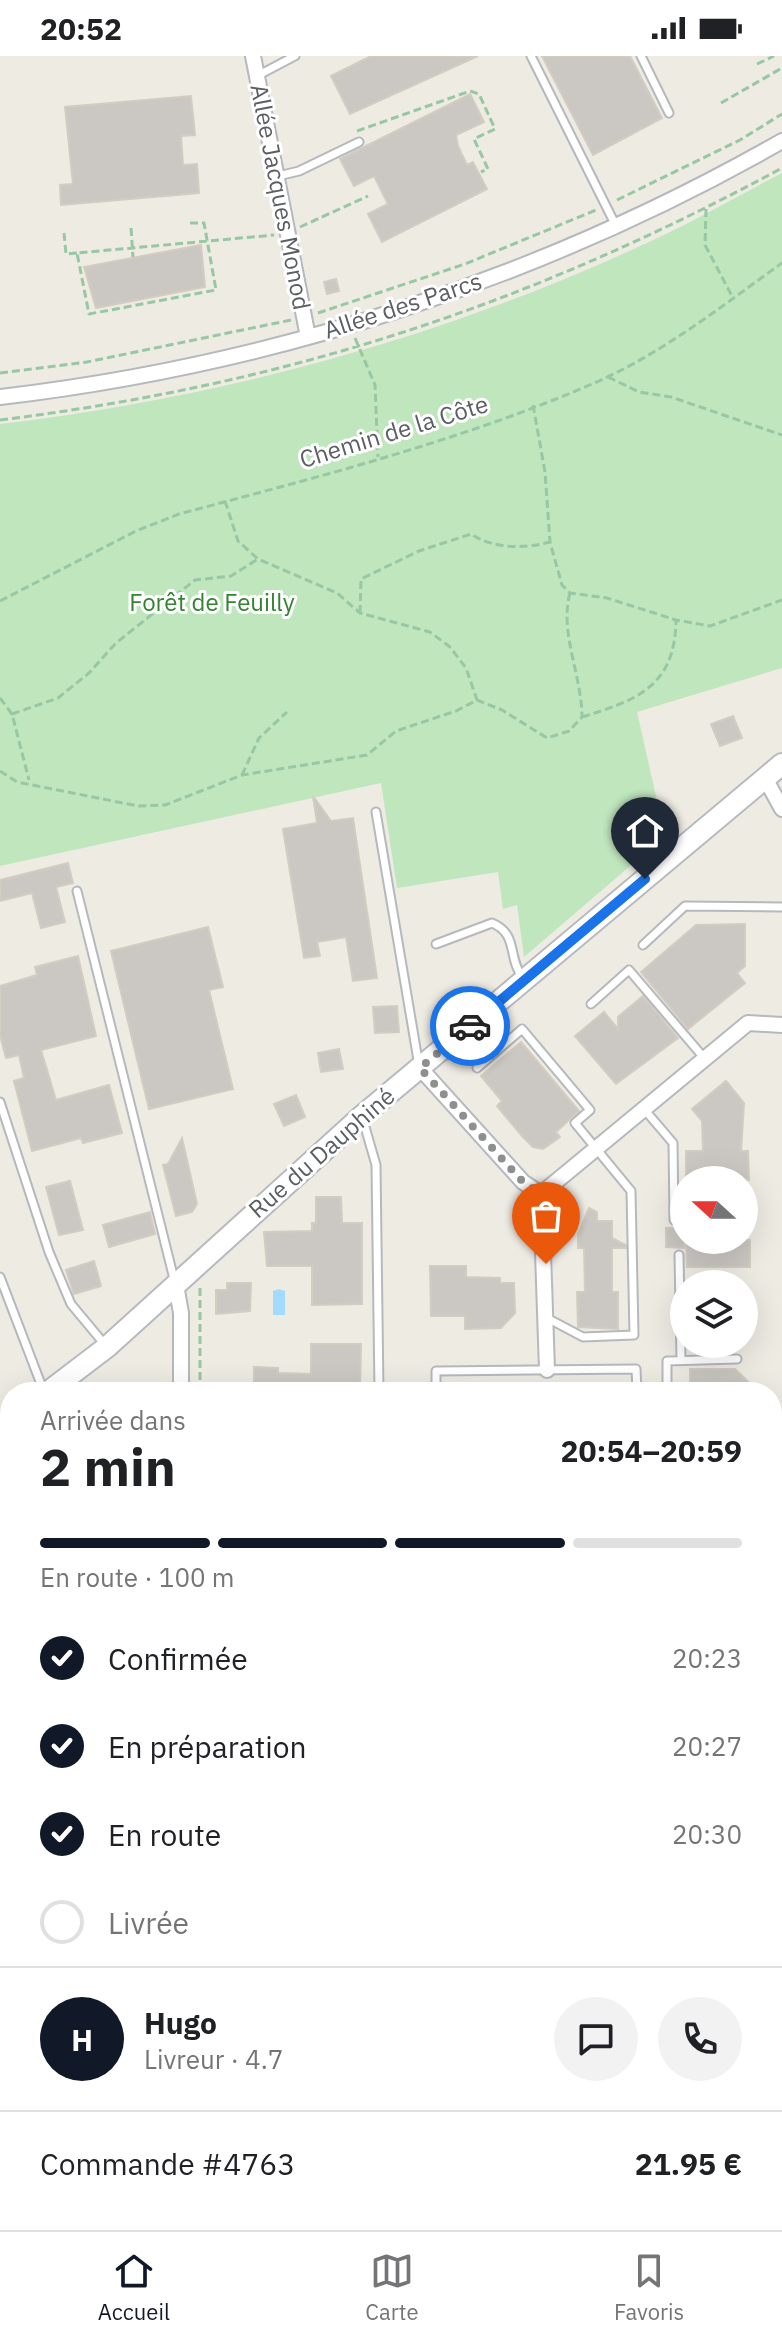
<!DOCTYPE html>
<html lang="fr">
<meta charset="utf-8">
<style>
body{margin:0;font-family:"IBM Plex Sans",sans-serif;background:#f2f2f2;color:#202124;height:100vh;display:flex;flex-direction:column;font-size:30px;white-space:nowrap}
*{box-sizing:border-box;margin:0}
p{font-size:26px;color:#757577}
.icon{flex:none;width:44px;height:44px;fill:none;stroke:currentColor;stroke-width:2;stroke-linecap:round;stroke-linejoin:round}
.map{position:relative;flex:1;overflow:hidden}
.panel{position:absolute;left:0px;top:1326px;width:782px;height:848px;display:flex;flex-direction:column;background:#fff;border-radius:32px 32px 0 0;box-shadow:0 8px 32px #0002}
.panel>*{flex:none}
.needle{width:52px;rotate:291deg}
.controls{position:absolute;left:670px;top:1110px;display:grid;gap:16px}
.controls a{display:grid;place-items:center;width:88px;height:88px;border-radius:50%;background:#fff;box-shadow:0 8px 32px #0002;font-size:40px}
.pin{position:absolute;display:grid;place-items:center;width:68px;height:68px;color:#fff;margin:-82px -34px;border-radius:50% 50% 50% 0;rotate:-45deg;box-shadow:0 0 8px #0007}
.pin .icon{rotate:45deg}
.courier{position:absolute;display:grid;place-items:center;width:80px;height:80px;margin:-40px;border:6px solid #1a73e8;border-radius:50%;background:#fff;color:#222;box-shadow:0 2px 10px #0007}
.summary em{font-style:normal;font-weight:700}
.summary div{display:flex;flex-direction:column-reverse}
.summary{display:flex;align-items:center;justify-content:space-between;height:136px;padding:0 40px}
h1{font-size:52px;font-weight:700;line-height:60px}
.bar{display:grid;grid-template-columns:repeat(4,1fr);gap:12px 8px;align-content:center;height:96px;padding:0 40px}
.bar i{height:10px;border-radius:6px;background:#e0e0e0}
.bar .on{background:#111827}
.bar p{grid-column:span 4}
.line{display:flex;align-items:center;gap:20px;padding:0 40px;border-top:2px solid #e0e0e0}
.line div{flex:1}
.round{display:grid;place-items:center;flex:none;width:84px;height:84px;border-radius:42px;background:#f2f2f2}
ol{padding:0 40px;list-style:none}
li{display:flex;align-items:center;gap:24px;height:88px}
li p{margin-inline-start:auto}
li .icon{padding:8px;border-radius:50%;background:#111827;color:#fff;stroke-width:4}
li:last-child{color:#757577}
li i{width:44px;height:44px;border:4px solid #e0e0e0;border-radius:50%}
.status{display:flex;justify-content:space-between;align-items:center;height:56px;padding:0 40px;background:#fff;direction:ltr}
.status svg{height:22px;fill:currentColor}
.tab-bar{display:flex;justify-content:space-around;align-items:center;height:112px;border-top:2px solid #e0e0e0;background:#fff;font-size:22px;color:#757577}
.tab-bar a{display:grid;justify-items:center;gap:4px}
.tab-bar .on{color:#111827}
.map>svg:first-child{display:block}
.green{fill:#c0e6be}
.water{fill:#a2dbff}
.building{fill:#cbc7c2;stroke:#d3ccc1;stroke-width:2}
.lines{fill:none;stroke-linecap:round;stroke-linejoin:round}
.lane-casing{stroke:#b5b9bd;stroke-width:11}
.street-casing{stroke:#b5b9bd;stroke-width:18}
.secondary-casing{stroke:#b6babf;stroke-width:24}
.primary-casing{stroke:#f3bf56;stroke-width:26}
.path{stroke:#97c7a3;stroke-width:3;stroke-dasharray:8 4;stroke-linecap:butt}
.lane{stroke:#fff;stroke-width:7}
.street{stroke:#fff;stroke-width:14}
.secondary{stroke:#fff;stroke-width:20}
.primary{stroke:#ffeca7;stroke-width:22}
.done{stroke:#8e9090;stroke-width:8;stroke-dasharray:0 14.4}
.route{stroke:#1a73e8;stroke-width:10}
.labels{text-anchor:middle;stroke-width:6;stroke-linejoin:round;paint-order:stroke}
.street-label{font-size:24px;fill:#5b5f64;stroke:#fff}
.park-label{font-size:24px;fill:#338332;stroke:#fff}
</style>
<div class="status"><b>20:52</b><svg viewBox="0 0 49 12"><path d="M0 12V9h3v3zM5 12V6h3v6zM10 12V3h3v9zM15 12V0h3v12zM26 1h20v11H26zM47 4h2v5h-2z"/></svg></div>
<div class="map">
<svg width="782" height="2174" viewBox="0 0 782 2174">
<rect width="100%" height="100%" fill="#eeebe3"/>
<!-- green -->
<path class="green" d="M782,117V612L637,656L665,780L524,901L517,849L503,853L498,816L397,832L381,727L0,810V368C219,342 435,284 636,192C686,170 734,142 782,117Z
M0,1613L10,1622V1708L0,1700Z
M772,1788H781V1844L772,1845Z
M502,2164H592L602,2174H511Z"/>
<!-- water -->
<path class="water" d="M279,1233L285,1235V1259H273V1235Z"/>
<!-- building -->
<path class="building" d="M371,0H478L350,58L331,20Z
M542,0H630L662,62L593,99Z
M470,38L484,66L456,79L458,90L467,109L473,106L487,133L382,186L368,158L388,148L374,120L354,130L340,103Z
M191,40L195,79L181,80L183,109L197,108L199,137L61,149L60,129L73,128L65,51Z
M201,189L205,231L96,252L84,211Z
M336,223L339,235L327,238L324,226Z
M733,660L742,682L720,690L711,668Z
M313,740L331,765L353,762L377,922L353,925L346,881L317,886L320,900L304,902L283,773L317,767Z
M68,807L73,827L56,831L65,866L41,872L32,837L0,845V824Z
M745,868V910L737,917L745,927L688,973L641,916L696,869Z
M208,871L223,931L209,934L233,1033L149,1053L111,895Z
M78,900L96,980L41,994L56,1044L109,1029L122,1077L83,1087L81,1082L32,1095L14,1025L24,1022L19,999L6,1002L0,979V930L37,919L35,911Z
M643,940L678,982L616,1028L575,980L604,956L618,973V961Z
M397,950L399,976L375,977L373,951Z
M521,986L579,1055L556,1076L560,1081L543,1093L533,1091L522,1080L497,1050L502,1045L481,1020Z
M339,993L343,1013L321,1016L318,997Z
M726,1025L744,1047L741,1095H748L749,1124H686V1095H703L702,1065L692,1053Z
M296,1039L305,1061L284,1070L274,1048Z
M182,1082L197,1148L192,1156L176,1160L163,1109L168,1108Z
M70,1125L83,1174L59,1179L46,1131Z
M316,1141H341L342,1167H362V1248L312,1249V1210H267L264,1176L312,1175V1167H316Z
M589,1152L597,1156V1165H612V1182L626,1189V1192H612V1236H618V1273L578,1271L577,1236H585L584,1192H578V1179Z
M150,1156L155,1178L109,1191L103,1169Z
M684,1171V1192L666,1191V1172Z
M686,1184H750V1211H687Z
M94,1205L101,1230L74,1238L66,1214Z
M430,1210H466V1221L500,1222V1227H514L515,1257L501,1272L465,1273V1260H431Z
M227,1227H251L250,1255L216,1258V1234H227Z
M311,1288H361L360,1336H254V1311L278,1312V1317L311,1318Z
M690,1313H735L759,1336H690Z"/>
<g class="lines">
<!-- lane casing -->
<g class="lane-casing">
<path id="lane" d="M531,0L616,170
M641,0L669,57
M257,20L295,0
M278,120L299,115L359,86
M376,756L419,1010
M77,835L175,1227
M436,888L492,867C519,878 507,902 523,922
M643,889L685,850L782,851
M591,948L629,914L705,1003
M477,1012L522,973L590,1054L575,1067L631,1135L634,1279L583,1281L547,1262
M0,1046L49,1196L71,1248L106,1290
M644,1053L673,1087L674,1164
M363,1064L376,1109L379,1336
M679,1199L681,1304
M0,1221L44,1336
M436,1336V1315L636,1313L637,1336
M667,1336V1305L737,1303
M772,1441L782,1440"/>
</g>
<!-- street casing -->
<g class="street-casing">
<path id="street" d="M253,0L308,281
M0,341C274,309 542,222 782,85
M765,722L782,753
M420,1012L523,1126L541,1138L748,967L782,969
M541,1138L547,1314
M176,1229L181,1257V1336
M772,1499L782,1502
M772,2070L782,2060
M772,2132L782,2143"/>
</g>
<!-- secondary casing -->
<g class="secondary-casing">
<path id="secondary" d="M48,1336L107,1291L362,1060L782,708
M0,1370L10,1363"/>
</g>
<!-- primary casing -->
<g class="primary-casing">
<path id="primary" d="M0,1643L10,1652
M0,1675L10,1684
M528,2164L538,2174
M560,2164L570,2174"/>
</g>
<!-- path -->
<path class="path" d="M757,8L774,0
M721,47L782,12
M357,75L470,35L479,38L495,73L474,83L488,113L481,116
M617,144L740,84L782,58
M706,153L705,189L733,242
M190,167H204L216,234L89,258L77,197L274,179
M300,171L368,140
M131,172L133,201
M64,177L66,198L77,197
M318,257L465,208L596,154
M355,282L375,329L378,401
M0,317L87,306L291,264
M608,321L639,336L671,341L782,379
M533,349L545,416L550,486L562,529L570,537L607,542L676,564L710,570L782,544
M0,364C288,328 526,250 782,112
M225,445L238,485L258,503L337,537L360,557L430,576L450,591L466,612L477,644
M0,545L136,475L179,458C318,421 460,385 592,328C660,299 722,250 782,207
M360,557L361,523L419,495L471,478C493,493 524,493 550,486
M0,642L12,658L29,724
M12,658L58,642L89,617L116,587L195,524L231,520L258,503
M582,661C638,644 675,630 676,564
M0,715L17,726L138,750L165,749L242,719L367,699L396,675L456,655L477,644L502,654L547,682L569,675L582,661C582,620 559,576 570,537
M242,719L259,682L287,656
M200,1336V1232
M772,1477L782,1476
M0,1604L10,1612
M772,1803L782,1804
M772,2103L782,2114
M602,2164L611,2174"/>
<!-- lane -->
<use href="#lane" class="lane"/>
<!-- street -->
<use href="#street" class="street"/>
<!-- secondary -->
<use href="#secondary" class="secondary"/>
<!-- primary -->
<use href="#primary" class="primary"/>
</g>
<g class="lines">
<!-- done -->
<path class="done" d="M470,970L420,1012L523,1126L541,1138L546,1208"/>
<!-- route -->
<path class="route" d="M470,970L645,823"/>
</g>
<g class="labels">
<!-- street labels -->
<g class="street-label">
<text transform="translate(280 141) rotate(79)" y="8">Allée Jacques Monod</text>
<text transform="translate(403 250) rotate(-18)" y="8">Allée des Parcs</text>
<text transform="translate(394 376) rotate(-17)" y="8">Chemin de la Côte</text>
<text transform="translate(322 1097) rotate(-41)" y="8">Rue du Dauphiné</text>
</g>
<!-- park labels -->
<g class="park-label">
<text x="212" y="555">Forêt de Feuilly</text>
</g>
</g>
</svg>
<div class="controls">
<a><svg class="needle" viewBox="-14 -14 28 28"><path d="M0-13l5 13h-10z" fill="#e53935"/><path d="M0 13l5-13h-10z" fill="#757577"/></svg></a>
<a><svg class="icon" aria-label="layers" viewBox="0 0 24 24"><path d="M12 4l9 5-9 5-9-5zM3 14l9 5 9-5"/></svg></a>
</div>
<div class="pin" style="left:546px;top:1208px;background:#ea580c"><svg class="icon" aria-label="bag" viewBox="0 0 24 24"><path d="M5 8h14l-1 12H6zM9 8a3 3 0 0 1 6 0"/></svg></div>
<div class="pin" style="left:645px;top:823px;background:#1f2937"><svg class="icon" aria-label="home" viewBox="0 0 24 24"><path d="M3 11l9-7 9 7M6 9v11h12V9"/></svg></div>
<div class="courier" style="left:470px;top:970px"><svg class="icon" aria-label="car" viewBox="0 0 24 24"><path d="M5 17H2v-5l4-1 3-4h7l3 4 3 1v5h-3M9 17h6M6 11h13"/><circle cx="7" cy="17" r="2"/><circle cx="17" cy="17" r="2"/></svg></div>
<section class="panel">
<div class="summary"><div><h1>2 min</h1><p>Arrivée dans</p></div><em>20:54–20:59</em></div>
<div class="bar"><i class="on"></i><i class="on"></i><i class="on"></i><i></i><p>En route · 100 m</p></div>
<ol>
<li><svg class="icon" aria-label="check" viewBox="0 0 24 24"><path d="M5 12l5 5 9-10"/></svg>Confirmée<p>20:23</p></li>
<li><svg class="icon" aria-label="check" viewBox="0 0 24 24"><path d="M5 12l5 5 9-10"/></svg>En préparation<p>20:27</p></li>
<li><svg class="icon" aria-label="check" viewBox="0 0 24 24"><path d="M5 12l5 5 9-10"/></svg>En route<p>20:30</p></li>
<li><i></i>Livrée</li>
</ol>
<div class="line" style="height:144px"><b class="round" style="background:#111827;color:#fff">H</b><div><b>Hugo</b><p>Livreur · 4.7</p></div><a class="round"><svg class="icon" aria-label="chat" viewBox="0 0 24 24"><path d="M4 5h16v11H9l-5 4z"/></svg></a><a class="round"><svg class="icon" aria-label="phone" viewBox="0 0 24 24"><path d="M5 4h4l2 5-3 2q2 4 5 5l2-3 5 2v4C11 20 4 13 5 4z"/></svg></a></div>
<div class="line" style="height:104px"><div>Commande #4763</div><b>21.95 €</b></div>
</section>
</div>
<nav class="tab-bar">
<a class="on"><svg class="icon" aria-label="home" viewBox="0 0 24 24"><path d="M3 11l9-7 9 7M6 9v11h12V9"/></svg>Accueil</a>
<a><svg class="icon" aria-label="map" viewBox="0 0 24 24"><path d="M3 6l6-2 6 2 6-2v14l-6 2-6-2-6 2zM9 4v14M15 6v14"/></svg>Carte</a>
<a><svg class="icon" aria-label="saved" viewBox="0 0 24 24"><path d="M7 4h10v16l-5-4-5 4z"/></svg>Favoris</a>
</nav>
